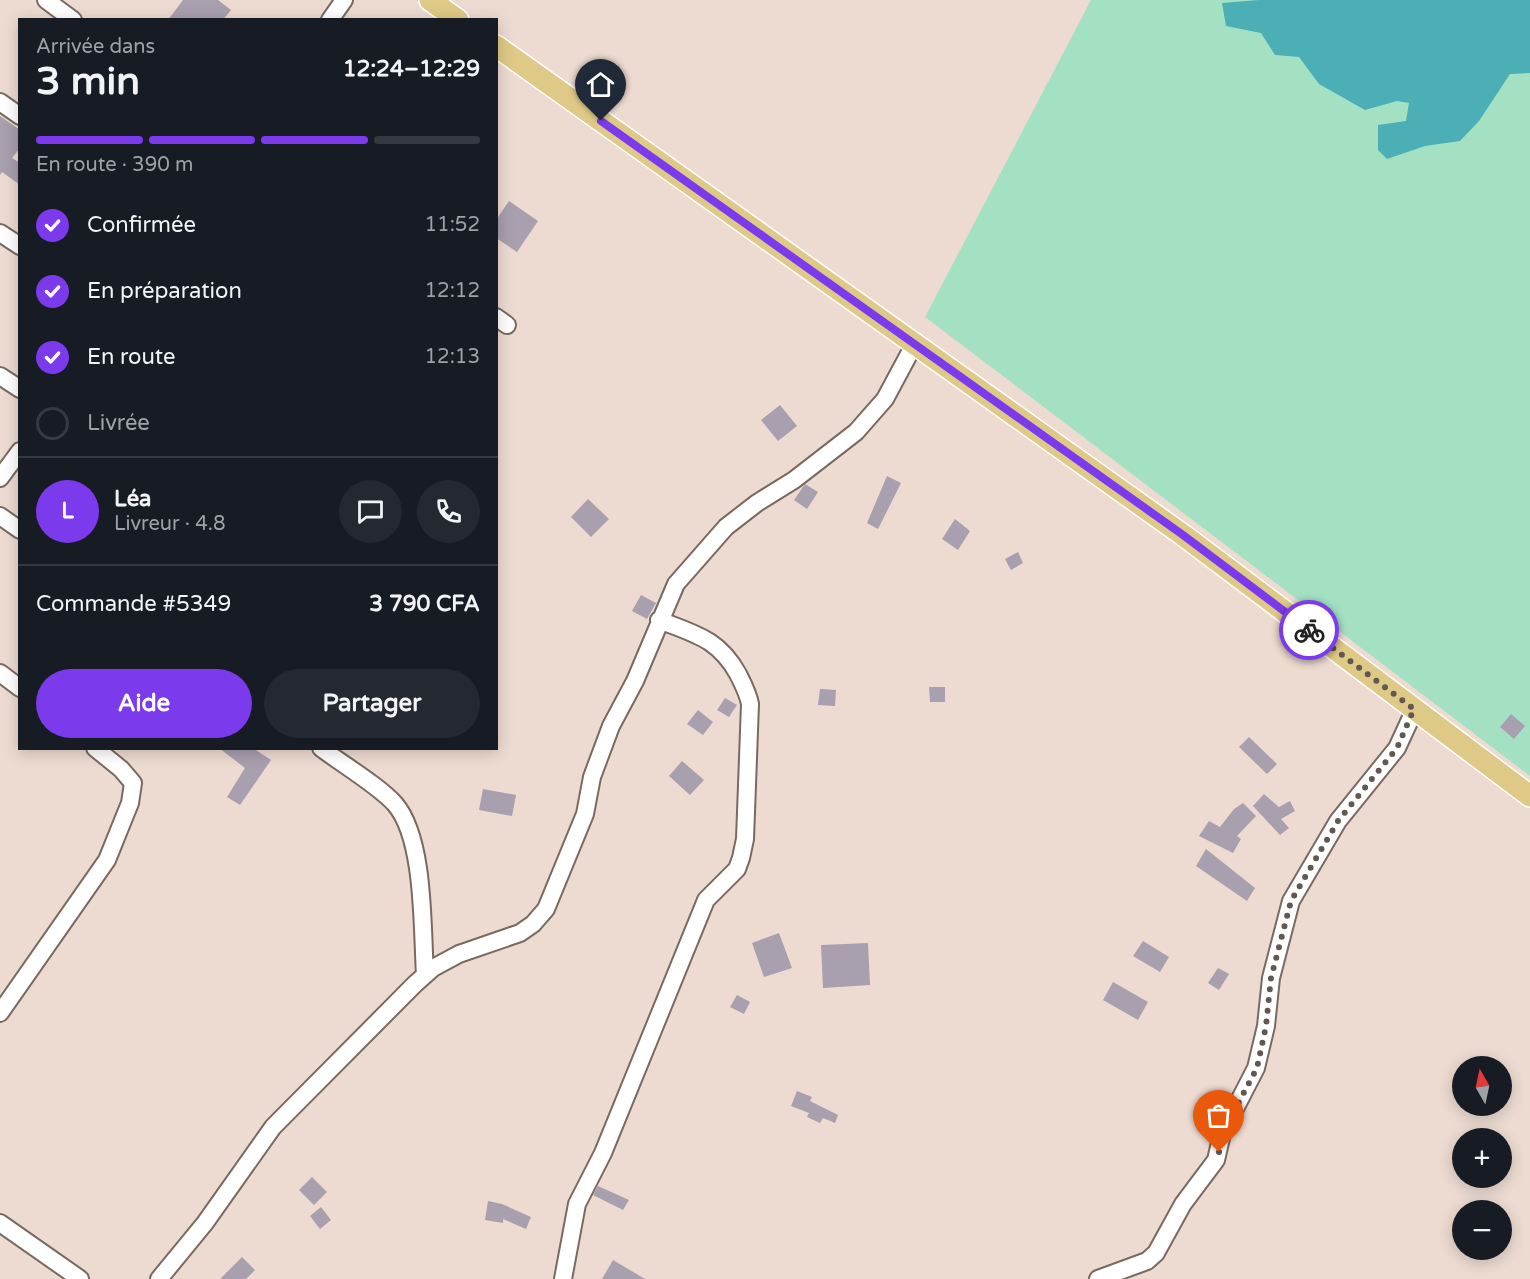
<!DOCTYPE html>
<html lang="fr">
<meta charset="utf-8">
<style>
body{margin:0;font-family:"Varela Round",sans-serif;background:#242831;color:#f1f3f6;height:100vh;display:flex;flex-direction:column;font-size:22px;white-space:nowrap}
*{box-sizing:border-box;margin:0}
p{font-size:20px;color:#9ea1a6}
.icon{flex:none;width:33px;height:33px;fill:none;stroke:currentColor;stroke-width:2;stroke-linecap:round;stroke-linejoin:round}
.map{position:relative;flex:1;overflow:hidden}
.panel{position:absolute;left:18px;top:18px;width:480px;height:732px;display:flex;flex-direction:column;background:#171b24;border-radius:0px;box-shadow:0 3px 15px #0003}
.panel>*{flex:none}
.needle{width:39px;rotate:351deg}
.buttons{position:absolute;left:1452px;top:1056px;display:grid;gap:12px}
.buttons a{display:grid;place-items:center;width:60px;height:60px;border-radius:50%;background:#171b24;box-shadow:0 3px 15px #0003;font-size:30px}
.pin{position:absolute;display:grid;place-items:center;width:51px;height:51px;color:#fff;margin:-62px -26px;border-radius:50% 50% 50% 0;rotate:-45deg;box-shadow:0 0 6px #0007}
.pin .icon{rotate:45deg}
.courier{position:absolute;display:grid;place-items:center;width:60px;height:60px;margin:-30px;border:4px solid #7c3aed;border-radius:50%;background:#fff;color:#222;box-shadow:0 2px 8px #0007}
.headline em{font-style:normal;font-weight:800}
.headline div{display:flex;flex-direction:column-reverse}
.headline{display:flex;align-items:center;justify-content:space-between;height:102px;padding:0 18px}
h1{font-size:39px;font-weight:800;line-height:45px}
.bar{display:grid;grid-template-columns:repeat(4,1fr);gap:9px 6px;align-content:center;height:72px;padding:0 18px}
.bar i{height:8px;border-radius:4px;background:#363941}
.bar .current{background:#7c3aed}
.bar p{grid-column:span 4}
.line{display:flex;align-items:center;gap:15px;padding:0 18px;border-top:2px solid #363941}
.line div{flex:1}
.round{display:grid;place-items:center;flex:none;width:63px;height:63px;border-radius:32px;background:#242831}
ol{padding:0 18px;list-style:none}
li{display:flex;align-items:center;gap:18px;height:66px}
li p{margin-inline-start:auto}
li .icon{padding:6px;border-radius:50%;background:#7c3aed;color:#fff;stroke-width:4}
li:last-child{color:#9ea1a6}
li i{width:33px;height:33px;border:3px solid #363941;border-radius:50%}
.primary-button{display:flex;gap:12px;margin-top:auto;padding:12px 18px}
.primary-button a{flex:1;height:69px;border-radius:36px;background:#7c3aed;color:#fff;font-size:24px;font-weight:800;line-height:69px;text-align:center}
.primary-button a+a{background:#242831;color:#f1f3f6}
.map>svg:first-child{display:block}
.green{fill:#a4e1c3}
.water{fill:#4cafb6}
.building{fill:#a89faf}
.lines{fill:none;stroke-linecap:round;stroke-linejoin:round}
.minor-casing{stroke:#796a61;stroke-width:20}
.major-casing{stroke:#fff;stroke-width:24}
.minor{stroke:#fff;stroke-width:16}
.major{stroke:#dfc986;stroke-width:21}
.done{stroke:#625852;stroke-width:6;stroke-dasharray:0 10.8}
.route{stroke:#7c3aed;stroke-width:8}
</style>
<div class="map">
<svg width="1530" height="1279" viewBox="0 0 1530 1279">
<rect width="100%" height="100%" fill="#eddbd1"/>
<!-- green -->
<path class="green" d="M1091,0H1530V776L925,317Z"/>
<!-- water -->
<path class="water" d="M1259,0H1530V73L1510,74L1479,121L1460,141L1425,146L1387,159L1378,150V125L1406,121L1409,103L1397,101L1365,110L1319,84L1299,57L1275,55L1261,33L1226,26L1222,3Z"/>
<!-- building -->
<path class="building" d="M183,0H218L231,10L223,20H168Z
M0,116L20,130V148L12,158L20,163V185L2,172L0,175Z
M509,201L538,221L517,252L496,238V220Z
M780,405L797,426L778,441L761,420Z
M887,476L901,483L878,529L867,523Z
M805,484L818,492L807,509L794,500Z
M588,499L609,519L591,537L571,517Z
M955,519L970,531L958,550L942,539Z
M1018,552L1023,563L1011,570L1005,559Z
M641,595L656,603L647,619L632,611Z
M929,687H945V702H930Z
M820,689L836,690L835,706L818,705Z
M725,698L737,705L729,717L717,710Z
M698,710L713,722L703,735L687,724Z
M1511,714L1525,726L1514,739L1500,727Z
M1249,737L1277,764L1267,774L1239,747Z
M219,748H253L271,760L240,805L227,797L245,768Z
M682,761L704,780L690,795L669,776Z
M483,789L516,795L512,816L479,810Z
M1264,794L1279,807L1290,801L1295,811L1281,819L1289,828L1280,835L1253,806Z
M1243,803L1256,816L1237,836L1241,839L1233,853L1199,836L1209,821L1220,827L1234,809Z
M1206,849L1255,888L1247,901L1196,866Z
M779,933L792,968L764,977L752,943Z
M1143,941L1169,957L1160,972L1133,956Z
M868,943L870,985L823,988L821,945Z
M1218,968L1229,974L1219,990L1208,983Z
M1113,982L1148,1002L1138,1020L1103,1000Z
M737,995L750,1002L744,1014L730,1007Z
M797,1091L812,1097L810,1101L838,1115L835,1123L823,1118L820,1123L807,1117L809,1113L791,1106Z
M312,1177L327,1192L314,1205L299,1190Z
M598,1186L629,1200L623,1210L593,1195Z
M488,1201L502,1204L531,1217L526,1229L503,1219V1223L485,1220Z
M321,1207L331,1220L320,1229L310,1216Z
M242,1257L255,1270L246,1279H220Z
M613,1260L645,1279H602Z"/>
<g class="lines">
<!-- minor casing -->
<g class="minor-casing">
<path id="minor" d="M46,0L73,20
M330,20L344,0
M0,102L20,116
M0,233L20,246
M496,317L507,325
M0,376L20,389
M0,478L20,451
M0,516L20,530
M0,673L20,688
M321,748C342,764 379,786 395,804C425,839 422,928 425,975
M0,1013L107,860L130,803L133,783L121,769L95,748
M0,1223L80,1279
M159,1279L205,1223L273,1127L415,984L433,968L459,954L520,933L533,924L546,909L585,814L592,777L611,726L635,681L676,584L726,527L757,503L794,480L856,432L885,399L915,343
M563,1279L577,1204L603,1153L706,900L737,869L741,858L745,839L750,704C748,693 743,684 738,674C718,638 694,634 659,620
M1098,1279L1147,1261L1156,1253L1183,1204L1216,1160L1222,1134L1256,1068L1266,1026L1271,978L1291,901L1338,821L1397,748L1415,709"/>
</g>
<!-- major casing -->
<g class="major-casing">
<path id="major" d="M430,0L458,20
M496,46L1183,535L1530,796"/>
</g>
<!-- minor -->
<use href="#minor" class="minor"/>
<!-- major -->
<use href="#major" class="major"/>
</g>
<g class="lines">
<!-- done -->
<path class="done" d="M1219,1152L1222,1134L1257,1068L1266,1026L1271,978L1291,901L1338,821L1397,748L1414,709L1309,630"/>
<!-- route -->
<path class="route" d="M601,121L1183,535L1309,630"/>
</g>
</svg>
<div class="buttons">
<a><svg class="needle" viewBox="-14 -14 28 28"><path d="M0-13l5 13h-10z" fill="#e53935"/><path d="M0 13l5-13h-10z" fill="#9ea1a6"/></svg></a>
<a>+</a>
<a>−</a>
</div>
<div class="pin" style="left:1219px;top:1152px;background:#ea580c"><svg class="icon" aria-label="bag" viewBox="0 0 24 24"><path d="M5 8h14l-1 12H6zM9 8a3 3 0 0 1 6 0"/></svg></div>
<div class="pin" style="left:601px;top:121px;background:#1f2937"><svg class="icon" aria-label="home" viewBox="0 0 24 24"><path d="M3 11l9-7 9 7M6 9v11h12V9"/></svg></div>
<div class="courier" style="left:1309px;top:630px"><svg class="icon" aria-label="bike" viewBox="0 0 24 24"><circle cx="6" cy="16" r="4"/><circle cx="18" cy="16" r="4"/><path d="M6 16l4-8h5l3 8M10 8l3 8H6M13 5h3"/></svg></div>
<section class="panel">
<div class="headline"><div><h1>3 min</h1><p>Arrivée dans</p></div><em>12:24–12:29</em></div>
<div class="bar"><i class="current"></i><i class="current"></i><i class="current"></i><i></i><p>En route · 390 m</p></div>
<ol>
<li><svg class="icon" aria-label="check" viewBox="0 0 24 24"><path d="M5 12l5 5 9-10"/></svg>Confirmée<p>11:52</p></li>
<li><svg class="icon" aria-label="check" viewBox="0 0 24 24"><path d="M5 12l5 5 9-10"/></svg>En préparation<p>12:12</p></li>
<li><svg class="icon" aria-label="check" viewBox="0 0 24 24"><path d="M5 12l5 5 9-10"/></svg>En route<p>12:13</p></li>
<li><i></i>Livrée</li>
</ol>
<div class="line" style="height:108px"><b class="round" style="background:#7c3aed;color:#fff">L</b><div><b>Léa</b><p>Livreur · 4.8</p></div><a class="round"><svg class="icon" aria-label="chat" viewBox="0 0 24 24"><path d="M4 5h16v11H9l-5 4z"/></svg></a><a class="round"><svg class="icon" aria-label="phone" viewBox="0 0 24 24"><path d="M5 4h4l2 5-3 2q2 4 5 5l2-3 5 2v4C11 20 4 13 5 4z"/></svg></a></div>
<div class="line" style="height:78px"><div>Commande #5349</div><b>3 790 CFA</b></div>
<div class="primary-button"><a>Aide</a><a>Partager</a></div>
</section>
</div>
